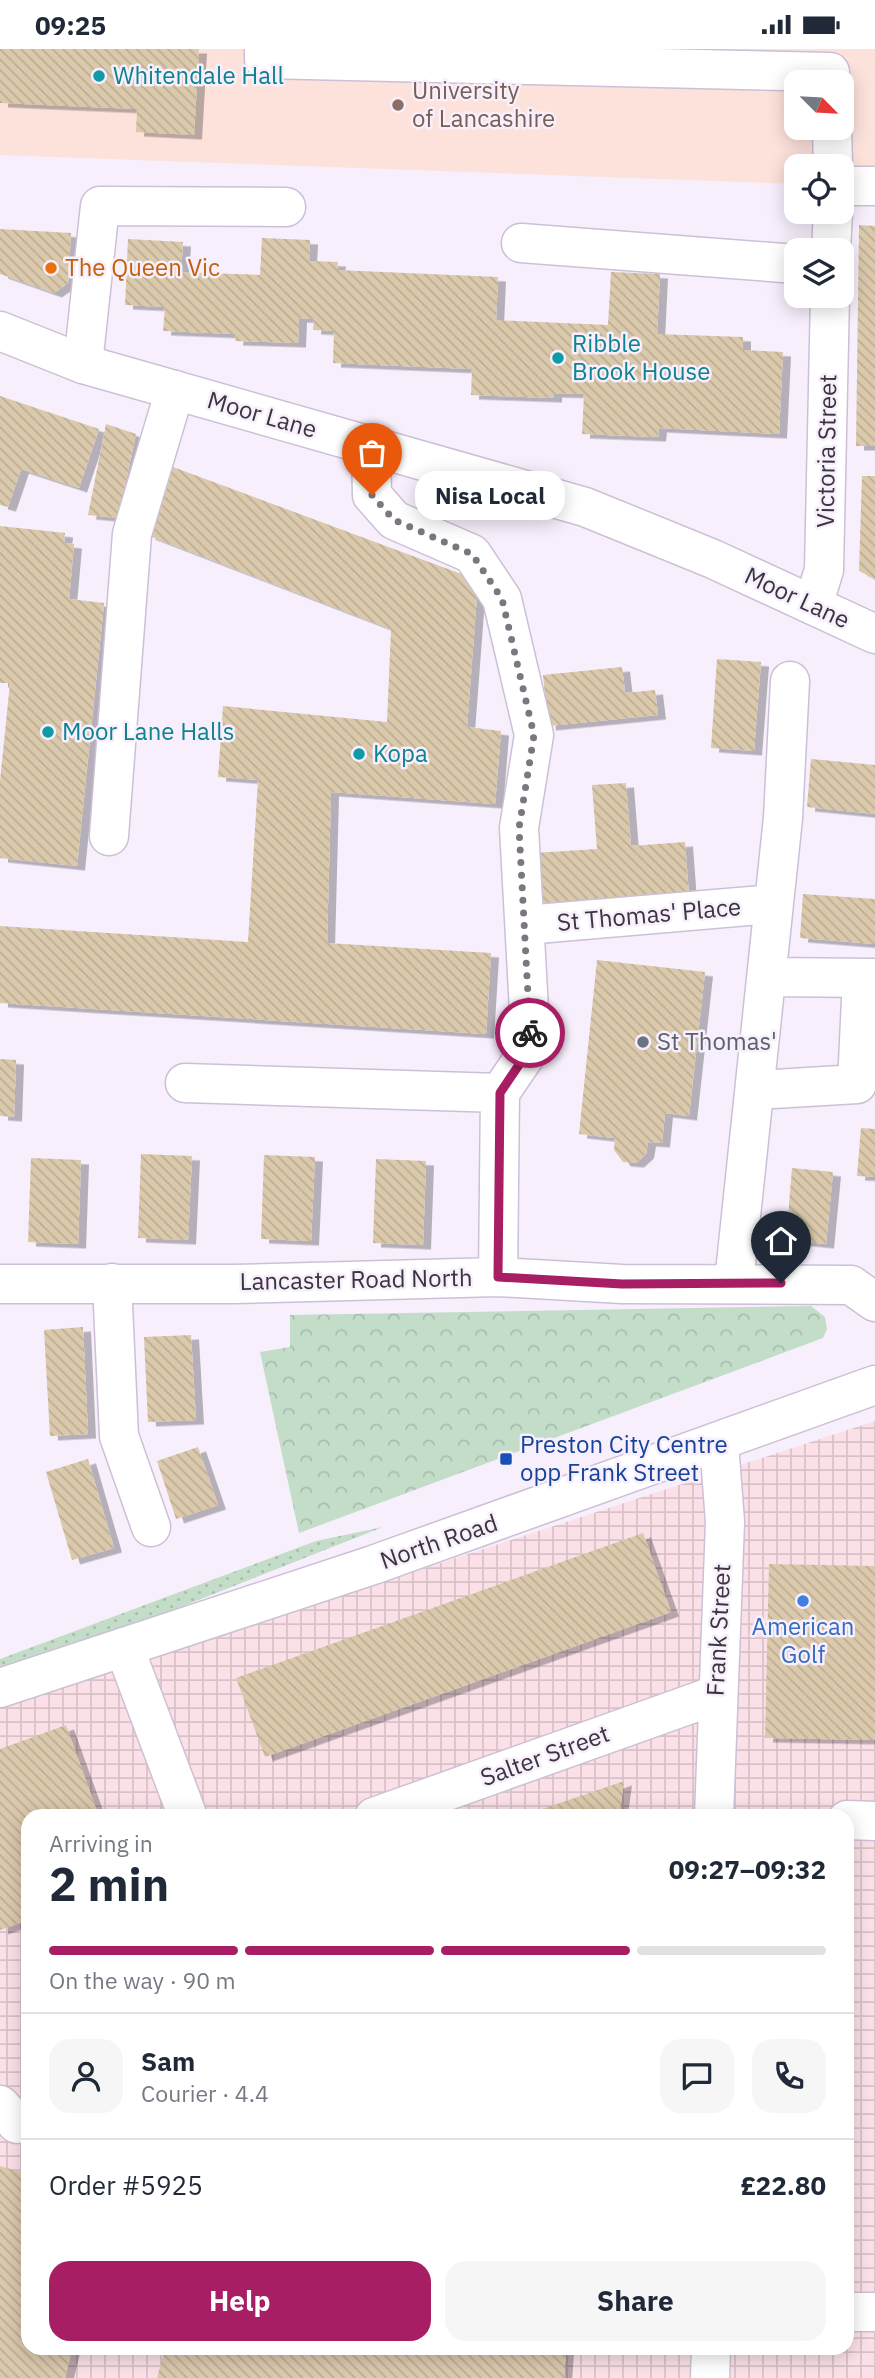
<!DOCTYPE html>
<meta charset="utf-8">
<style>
body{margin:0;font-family:"IBM Plex Sans",sans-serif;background:#f6f6f7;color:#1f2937;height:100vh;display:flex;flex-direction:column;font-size:26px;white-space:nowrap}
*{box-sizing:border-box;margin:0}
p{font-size:23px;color:#747a83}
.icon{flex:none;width:38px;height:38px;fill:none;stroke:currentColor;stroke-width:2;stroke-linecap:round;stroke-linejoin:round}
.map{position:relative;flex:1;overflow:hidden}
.drawer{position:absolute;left:21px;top:1760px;width:833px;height:546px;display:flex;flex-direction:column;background:#fff;border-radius:21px;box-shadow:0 4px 18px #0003}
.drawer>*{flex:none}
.needle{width:46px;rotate:114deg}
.controls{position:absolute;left:784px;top:21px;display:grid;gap:14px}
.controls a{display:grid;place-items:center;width:70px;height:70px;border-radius:14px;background:#fff;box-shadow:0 4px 18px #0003;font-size:35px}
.pin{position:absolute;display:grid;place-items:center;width:60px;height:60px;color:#fff;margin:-72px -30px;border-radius:50% 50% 50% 0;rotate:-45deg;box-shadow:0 0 7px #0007}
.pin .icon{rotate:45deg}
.courier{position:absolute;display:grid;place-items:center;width:70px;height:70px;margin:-35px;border:5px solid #a81e64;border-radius:50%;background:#fff;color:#222;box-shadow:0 2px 9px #0007}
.bubble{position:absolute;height:49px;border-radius:21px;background:#fff;box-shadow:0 4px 18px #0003;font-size:23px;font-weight:700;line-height:49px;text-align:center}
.overview em{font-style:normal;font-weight:700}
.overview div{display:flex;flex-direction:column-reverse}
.overview{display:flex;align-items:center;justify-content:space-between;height:119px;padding:0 28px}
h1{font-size:46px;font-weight:700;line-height:52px}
.bar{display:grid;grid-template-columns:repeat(4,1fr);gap:10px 7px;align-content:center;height:84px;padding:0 28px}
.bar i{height:9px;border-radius:5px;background:#e0e1e3}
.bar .active{background:#a81e64}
.bar p{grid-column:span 4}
.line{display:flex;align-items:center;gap:18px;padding:0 28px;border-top:2px solid #e0e1e3}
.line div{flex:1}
.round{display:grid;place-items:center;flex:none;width:74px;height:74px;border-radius:21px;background:#f6f6f7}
.primary-button{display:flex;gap:14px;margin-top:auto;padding:14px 28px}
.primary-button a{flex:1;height:80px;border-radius:21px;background:#a81e64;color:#fff;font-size:28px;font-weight:700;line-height:80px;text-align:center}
.primary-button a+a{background:#f6f6f7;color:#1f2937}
.status{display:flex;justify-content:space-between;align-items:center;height:49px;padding:0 35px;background:#fff;direction:ltr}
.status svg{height:19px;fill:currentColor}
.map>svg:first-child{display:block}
.industrial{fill:url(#industrial-grid);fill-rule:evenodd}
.education{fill:#fce2db;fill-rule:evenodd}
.grass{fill:url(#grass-dots)}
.park{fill:url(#park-crowns)}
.building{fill:url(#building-back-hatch);filter:url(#shadow)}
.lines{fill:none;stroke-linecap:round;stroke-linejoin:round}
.minor-casing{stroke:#cdc0d6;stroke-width:41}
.major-casing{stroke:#cdc0d6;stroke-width:41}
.highway-casing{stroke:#cdc0d6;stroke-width:41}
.minor{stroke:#fff;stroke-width:38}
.major{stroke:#fff;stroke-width:38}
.highway{stroke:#fff;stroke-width:38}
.done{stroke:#7d7680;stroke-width:7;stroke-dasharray:0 12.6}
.route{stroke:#a81e64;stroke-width:9}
.culture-dot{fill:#0f9aa8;stroke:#f7effc;stroke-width:2.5}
.education-dot{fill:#8d6e63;stroke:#f7effc;stroke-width:2.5}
.food-dot{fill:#e8710a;stroke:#f7effc;stroke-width:2.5}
.worship-dot{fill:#6b7280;stroke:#f7effc;stroke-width:2.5}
.transit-dot{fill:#1a4fb4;stroke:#f7effc;stroke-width:2.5}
.shop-dot{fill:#3f7fe0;stroke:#f7effc;stroke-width:2.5}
.labels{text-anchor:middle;stroke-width:5;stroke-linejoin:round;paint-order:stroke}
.culture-label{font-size:24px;fill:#0d838f;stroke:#f7effc;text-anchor:start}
.education-label{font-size:24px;fill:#785e54;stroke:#f7effc;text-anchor:start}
.food-label{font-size:24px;fill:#c56008;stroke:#f7effc;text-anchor:start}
.street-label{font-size:24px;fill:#3b353e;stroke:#f7effc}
.worship-label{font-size:24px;fill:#5b616d;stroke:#f7effc;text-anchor:start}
.transit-label{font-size:24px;fill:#164399;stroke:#f7effc;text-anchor:start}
.shop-label{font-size:24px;fill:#366cbe;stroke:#f7effc}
</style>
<div class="status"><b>09:25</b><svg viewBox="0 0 49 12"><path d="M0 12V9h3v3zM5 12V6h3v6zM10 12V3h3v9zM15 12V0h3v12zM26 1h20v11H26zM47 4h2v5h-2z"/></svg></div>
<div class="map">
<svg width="875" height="2329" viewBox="0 0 875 2329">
<defs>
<pattern id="industrial-grid" width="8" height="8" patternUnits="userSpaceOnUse" patternTransform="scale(1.75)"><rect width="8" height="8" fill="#fbe1e7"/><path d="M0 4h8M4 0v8" fill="none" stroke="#d8c2c7"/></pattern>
<pattern id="grass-dots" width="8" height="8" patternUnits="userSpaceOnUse" patternTransform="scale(1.75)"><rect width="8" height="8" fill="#c3ddc9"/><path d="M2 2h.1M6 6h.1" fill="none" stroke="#a8beae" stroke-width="1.8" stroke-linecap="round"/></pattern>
<pattern id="park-crowns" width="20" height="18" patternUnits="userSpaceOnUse" patternTransform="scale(1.75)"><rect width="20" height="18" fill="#c3ddc9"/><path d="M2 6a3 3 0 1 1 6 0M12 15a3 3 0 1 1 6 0" fill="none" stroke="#a8beae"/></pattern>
<pattern id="building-back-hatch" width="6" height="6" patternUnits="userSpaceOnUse" patternTransform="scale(1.75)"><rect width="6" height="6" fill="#dbc9ac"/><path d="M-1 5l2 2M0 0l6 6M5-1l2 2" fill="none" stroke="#bdad95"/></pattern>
<filter id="shadow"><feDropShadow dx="8" dy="4.5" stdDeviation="0" flood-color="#0004"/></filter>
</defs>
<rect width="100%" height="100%" fill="#f7effc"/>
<!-- industrial -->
<path class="industrial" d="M875,1372V2329H0V1658ZM28,1768H847V2300H28Z"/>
<!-- education -->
<path class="education" d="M0,0H875V138L842,117H796V135L0,106ZM796,33H842V79H796Z"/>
<!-- grass -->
<path class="grass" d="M383,1478L115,1584L0,1622V1610L316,1492Z"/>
<!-- park -->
<path class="park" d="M811,1257L825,1268L827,1280L823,1289L299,1484L260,1303L290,1298V1266Z"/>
<!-- building -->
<path class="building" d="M0,0H199L194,86L136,83L137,60L0,54Z
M859,176L875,177V397H856Z
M0,180L71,184L68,234L54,244L0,225Z
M262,189L310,191L309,212L338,213L337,221L498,228L496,271L608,276L611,223L660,225L657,285L743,288V301L783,303L779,385L659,379L658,388L582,385L584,345L554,344V349L471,346L472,320L333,314L334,282L313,281L314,270L299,269L298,294L235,292L236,285L163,282L165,258L125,256L128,190L183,193L181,223L260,226Z
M0,347L99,380L79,439L21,420L8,458L0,456Z
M106,375L136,385L118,469L88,466Z
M173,418L464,526L477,546L467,678L501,682L495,755L331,743L327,894L491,904L486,985L0,954V877L248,893L258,731L218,728L223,657L387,673L391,580L147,486Z
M862,427H875V530L859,522Z
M0,477L65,484L64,494L74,495L69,550L104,554L77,817L0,809V732L10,634H0Z
M717,610L761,613L754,702L711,699Z
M622,618L625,644L655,641L658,666L548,677L543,626Z
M811,710L875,716V765L807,758Z
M626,734L631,797L685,793L689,847L539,858L534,804L597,800L592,736Z
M803,845L875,850V895L800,889Z
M597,911L705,923L689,1067L665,1064L662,1094L648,1093L646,1105L636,1114L623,1113L614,1101L615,1089L579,1085Z
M0,1010L16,1011L14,1068L0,1067Z
M861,1079L875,1080V1128L857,1127Z
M141,1105L192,1107L188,1191L138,1189Z
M264,1106L315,1108L311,1192L261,1190Z
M31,1109L81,1111L78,1195L28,1193Z
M376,1110L426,1112L423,1196L373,1194Z
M792,1119L833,1123L826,1195L786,1191Z
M83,1278L88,1385L50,1387L44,1281Z
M191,1286L196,1371L148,1373L144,1288Z
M198,1398L218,1456L176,1470L157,1412Z
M88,1410L114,1499L72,1511L46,1423Z
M643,1484L671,1563L265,1708L236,1629Z
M769,1515L875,1517V1691L765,1689Z
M66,1676L99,1768H28V1871L0,1881V1700Z
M624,1732L619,1768H522V1767Z
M0,2117L28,2125V2300H72L65,2329H0Z
M165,2300H566L564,2329H157Z"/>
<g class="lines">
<!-- minor casing -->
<g class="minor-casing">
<path id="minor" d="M264,0V10L830,23
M832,79L833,117
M842,137H875
M521,194L796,215
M831,201L833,163
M83,315L100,157L286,158
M371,399L372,446L394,471L472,505L502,550L534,686L519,779L531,998L500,1044L498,1228
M813,556L824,521L830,247
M109,787L132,485L175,341
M525,876L773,855
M768,928L875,929
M185,1034L500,1044
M757,1041L857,1035L862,929
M734,1233L783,769L790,632
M112,1234L119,1387L151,1478
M0,1235H233L498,1228L622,1235L851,1236L875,1253
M124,1598L188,1768
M374,1768L716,1646
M714,1768L725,1473L719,1394
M847,1771L875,1772
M0,2056L17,2075
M847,2263H875
M710,2329L711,2300"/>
</g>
<!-- major casing -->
<g class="major-casing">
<path id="major" d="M0,282L83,315L585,458L713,510L875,585"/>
</g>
<!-- highway casing -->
<g class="highway-casing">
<path id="highway" d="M0,1639L373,1516L875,1336"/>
</g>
<!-- minor -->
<use href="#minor" class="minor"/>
<!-- major -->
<use href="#major" class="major"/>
<!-- highway -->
<use href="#highway" class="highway"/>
</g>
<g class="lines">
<!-- done -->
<path class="done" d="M372,446L394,471L472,505L502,550L534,686L519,779L530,984"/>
<!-- route -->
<path class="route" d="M530,984L531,998L500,1044L498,1228L622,1235L781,1234"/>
</g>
<!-- markers -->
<g class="culture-dot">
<circle cx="99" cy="27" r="7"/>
<circle cx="558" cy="309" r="7"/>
<circle cx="48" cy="683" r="7"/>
<circle cx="359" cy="705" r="7"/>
</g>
<circle class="education-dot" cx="398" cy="56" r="7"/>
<circle class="food-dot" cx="51" cy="219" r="7"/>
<circle class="worship-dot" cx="643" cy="993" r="7"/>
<rect class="transit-dot" x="499" y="1403" width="14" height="14" rx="3.5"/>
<circle class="shop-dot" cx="803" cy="1552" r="7"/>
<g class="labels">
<!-- culture labels -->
<g class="culture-label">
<text x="113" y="35">Whitendale Hall</text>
<text x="572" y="303">Ribble<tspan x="572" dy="28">Brook House</tspan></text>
<text x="62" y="691">Moor Lane Halls</text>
<text x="373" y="713">Kopa</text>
</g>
<!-- education labels -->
<g class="education-label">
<text x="412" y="50">University<tspan x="412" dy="28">of Lancashire</tspan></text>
</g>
<!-- food labels -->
<g class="food-label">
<text x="65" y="227">The Queen Vic</text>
</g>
<!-- street labels -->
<g class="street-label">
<text transform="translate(262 366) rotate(16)" y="8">Moor Lane</text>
<text transform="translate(827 402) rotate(-89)" y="8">Victoria Street</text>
<text transform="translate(797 549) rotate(25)" y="8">Moor Lane</text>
<text transform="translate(649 866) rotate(-5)" y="8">St Thomas' Place</text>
<text transform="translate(356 1231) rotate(-1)" y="8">Lancaster Road North</text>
<text transform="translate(439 1493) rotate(-19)" y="8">North Road</text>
<text transform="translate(719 1581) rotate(-87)" y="8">Frank Street</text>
<text transform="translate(545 1707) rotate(-20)" y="8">Salter Street</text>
</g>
<!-- worship labels -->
<g class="worship-label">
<text x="657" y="1001">St Thomas'</text>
</g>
<!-- transit labels -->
<g class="transit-label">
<text x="520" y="1404">Preston City Centre<tspan x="520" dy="28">opp Frank Street</tspan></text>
</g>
<!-- shop labels -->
<g class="shop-label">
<text x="803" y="1586">American<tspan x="803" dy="28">Golf</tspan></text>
</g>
</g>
</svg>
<div class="controls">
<a><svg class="needle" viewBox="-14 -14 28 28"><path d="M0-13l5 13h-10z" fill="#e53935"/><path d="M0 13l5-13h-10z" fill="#747a83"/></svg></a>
<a><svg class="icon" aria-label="locate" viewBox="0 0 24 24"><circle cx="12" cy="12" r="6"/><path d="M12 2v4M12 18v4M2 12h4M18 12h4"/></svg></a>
<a><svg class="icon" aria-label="layers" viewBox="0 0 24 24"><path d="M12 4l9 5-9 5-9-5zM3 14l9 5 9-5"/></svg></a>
</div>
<div class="pin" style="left:372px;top:446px;background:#ea580c"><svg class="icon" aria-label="bag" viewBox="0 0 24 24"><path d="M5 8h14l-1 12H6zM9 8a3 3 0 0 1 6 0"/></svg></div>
<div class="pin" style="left:781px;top:1234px;background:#1f2937"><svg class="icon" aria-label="home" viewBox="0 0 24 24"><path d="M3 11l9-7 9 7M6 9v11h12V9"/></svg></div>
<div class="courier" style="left:530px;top:984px"><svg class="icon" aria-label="bike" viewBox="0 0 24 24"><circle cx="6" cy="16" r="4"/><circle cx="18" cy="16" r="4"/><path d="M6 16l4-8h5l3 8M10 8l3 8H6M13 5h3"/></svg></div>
<div class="bubble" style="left:415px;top:422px;width:150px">Nisa Local</div>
<section class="drawer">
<div class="overview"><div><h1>2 min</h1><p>Arriving in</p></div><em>09:27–09:32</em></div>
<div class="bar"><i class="active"></i><i class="active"></i><i class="active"></i><i></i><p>On the way · 90 m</p></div>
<div class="line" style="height:126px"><a class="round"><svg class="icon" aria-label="person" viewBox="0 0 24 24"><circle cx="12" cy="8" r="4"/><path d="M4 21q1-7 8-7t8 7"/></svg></a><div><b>Sam</b><p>Courier · 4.4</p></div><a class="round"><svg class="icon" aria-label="chat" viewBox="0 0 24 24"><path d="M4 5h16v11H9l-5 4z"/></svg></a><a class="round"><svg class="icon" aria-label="phone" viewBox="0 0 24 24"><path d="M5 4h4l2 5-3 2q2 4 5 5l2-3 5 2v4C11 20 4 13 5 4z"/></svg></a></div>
<div class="line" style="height:91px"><div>Order #5925</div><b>£22.80</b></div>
<div class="primary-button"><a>Help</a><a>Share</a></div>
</section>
</div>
